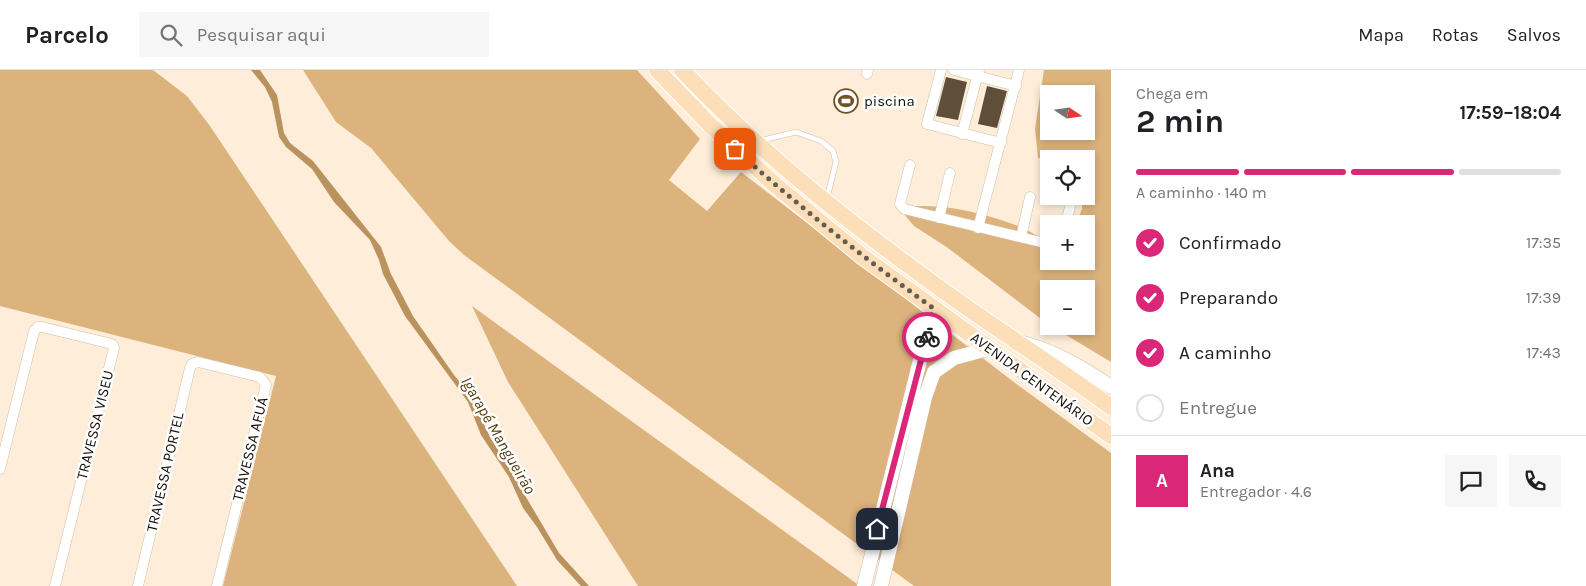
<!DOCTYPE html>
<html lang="pt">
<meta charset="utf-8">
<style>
body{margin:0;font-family:Karla,sans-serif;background:#f6f6f6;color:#202124;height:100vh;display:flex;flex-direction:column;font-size:19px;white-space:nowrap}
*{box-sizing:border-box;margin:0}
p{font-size:16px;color:#757577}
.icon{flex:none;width:28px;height:28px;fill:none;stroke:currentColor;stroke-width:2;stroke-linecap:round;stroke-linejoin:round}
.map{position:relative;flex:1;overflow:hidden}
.side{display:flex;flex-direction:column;background:#fff;width:475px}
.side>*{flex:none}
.needle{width:32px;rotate:103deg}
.buttons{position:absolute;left:1040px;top:15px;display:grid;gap:10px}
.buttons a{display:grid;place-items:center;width:55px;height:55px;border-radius:0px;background:#fff;box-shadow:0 2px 8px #0003;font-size:25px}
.pin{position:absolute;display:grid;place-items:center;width:42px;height:42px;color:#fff;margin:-21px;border-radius:10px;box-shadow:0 2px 8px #0006}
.courier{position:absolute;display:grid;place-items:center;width:50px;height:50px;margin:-25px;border:4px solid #db2777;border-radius:50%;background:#fff;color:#222;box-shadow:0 1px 6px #0007}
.summary em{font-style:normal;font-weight:700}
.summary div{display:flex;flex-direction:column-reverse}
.summary{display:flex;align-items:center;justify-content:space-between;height:85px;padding:0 25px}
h1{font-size:32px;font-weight:700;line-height:38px}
.bar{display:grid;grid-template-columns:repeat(4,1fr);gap:8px 5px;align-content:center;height:60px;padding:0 25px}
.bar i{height:6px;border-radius:4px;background:#e0e0e0}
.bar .current{background:#db2777}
.bar p{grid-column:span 4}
.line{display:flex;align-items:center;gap:12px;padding:0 25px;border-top:1px solid #e0e0e0}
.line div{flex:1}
.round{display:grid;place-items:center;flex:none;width:52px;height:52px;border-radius:0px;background:#f6f6f6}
ol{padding:0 25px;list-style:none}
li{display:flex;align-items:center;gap:15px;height:55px}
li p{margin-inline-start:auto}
li .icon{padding:5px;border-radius:50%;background:#db2777;color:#fff;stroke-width:4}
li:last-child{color:#757577}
li i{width:28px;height:28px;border:2px solid #e0e0e0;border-radius:50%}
header{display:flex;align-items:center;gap:30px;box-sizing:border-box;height:70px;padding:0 25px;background:#fff;border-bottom:1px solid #e0e0e0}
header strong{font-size:24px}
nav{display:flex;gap:28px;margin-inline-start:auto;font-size:18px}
.search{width:350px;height:45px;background:#f6f6f6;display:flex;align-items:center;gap:12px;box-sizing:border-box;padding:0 18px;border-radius:0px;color:#757577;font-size:19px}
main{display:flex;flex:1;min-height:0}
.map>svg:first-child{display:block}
.forest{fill:#ddb37d;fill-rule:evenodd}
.water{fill:#ba925d}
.building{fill:#5f4e39}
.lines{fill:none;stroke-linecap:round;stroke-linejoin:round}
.service-casing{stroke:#d1bea6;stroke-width:6}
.minor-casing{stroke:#d1bea6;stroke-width:11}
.secondary-casing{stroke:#d1bea6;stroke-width:15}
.primary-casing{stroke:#fff;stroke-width:18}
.service{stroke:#fff;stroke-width:5}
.minor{stroke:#fff;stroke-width:10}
.secondary{stroke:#fff;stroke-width:14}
.primary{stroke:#fcdfb9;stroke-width:16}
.done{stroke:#665c50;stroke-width:5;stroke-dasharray:0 9}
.route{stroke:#db2777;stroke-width:6}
.labels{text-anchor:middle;stroke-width:5;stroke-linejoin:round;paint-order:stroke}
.poi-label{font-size:15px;fill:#140e06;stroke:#fff;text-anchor:start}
.street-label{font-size:15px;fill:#140e06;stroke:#fff}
.water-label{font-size:16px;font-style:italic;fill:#573b11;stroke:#fff}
</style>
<header>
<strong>Parcelo</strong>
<div class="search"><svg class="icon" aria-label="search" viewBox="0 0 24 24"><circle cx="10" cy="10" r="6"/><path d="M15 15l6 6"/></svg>Pesquisar aqui</div>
<nav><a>Mapa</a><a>Rotas</a><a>Salvos</a></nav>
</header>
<main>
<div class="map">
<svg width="1111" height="516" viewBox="0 0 1111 516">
<rect width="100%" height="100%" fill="#fdedd9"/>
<!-- forest -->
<path class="forest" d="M0,0H153L187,26L210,56L517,516H223L276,306L0,236Z
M303,0H637L700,69L669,110L707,141L741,102L1015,313L1111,383V516H914L464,185L449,171L371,78L336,52Z
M1044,0H1111V292L1051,256H1086V219H1049V255L948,178L914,156L899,138C939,131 984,143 1021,157C1031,161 1037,168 1049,170V191H1086V154H1076L1082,139V126H1086V89L1049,90L1038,88L1035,59ZM1049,24H1086V61H1049Z
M472,236L860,516H638L508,312Z"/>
<!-- water -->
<path class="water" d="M251,0H260L277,25L284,63L290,73L313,91L381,177L391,204L413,246L454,305L469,323L491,369L516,405L523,422L559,483L589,516H581L557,490L537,457L523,438L509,407L481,365L468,332L405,246L383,204L379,190L370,170L334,132L312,99L286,77L279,67L272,32L265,17Z
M843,21L853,24L849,41L839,39Z"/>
<!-- building -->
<path class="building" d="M946,7L967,12L958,50L936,46Z
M987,16L1007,21L997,58L978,54Z"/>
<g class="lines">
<!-- service casing -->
<g class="service-casing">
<path id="service" d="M759,71L796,62L821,71L833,81L836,92L827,128"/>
</g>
<!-- minor casing -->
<g class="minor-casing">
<path id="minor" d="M941,0L927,54L1001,73
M954,0L1016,16
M867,4L868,0
M962,64L979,0
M910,95L900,134L904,139L1049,174
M939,148L950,103
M1066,154L1071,132
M978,158L1019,0
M1021,167L1030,127
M0,399L34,261L38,257H42L112,274L114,278L55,516
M138,516L190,298L192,294L198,292L260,307L266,315L217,516"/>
</g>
<!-- secondary casing -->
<g class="secondary-casing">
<path id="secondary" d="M1023,273C1055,281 1084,299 1111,317
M864,516L933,238
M881,516L925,327L934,302L954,288L991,278"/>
</g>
<!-- primary casing -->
<g class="primary-casing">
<path id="primary" d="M657,0L710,55L774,114L863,187L1111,366
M682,0C762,85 857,159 952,227C1004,264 1059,299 1111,337"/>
</g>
<!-- service -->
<use href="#service" class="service"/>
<!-- minor -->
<use href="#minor" class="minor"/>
<!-- secondary -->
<use href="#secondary" class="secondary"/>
<!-- primary -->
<use href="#primary" class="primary"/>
</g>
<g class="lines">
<!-- done -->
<path class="done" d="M735,79C798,136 864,188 933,238L927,267"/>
<!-- route -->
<path class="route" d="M877,459L927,267"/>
</g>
<!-- icons -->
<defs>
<g id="stadium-ring" transform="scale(1.25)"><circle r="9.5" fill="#fff" stroke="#715227" stroke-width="1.5"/><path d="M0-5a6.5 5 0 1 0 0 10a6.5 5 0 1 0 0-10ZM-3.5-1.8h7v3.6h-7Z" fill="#715227"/></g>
</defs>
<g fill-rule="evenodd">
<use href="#stadium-ring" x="846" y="31"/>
</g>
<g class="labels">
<!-- poi labels -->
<g class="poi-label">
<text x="864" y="36">piscina</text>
</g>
<!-- street labels -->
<g class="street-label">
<text transform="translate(1032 309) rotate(36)" y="5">AVENIDA CENTENÁRIO</text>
<text transform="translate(95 355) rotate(-76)" y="5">TRAVESSA VISEU</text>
<text transform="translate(250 379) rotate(-76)" y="5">TRAVESSA AFUÁ</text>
<text transform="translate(165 402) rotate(-77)" y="5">TRAVESSA PORTEL</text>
</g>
<!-- water labels -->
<g class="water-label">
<text transform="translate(499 365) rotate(60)" y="6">Igarapé Mangueirão</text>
</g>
</g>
</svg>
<div class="buttons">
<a><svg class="needle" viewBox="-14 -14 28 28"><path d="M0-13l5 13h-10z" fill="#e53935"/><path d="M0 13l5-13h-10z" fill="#757577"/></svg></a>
<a><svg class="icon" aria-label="locate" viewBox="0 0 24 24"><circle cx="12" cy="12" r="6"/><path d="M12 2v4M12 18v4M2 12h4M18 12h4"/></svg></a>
<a>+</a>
<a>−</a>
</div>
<div class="pin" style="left:735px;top:79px;background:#ea580c"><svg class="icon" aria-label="bag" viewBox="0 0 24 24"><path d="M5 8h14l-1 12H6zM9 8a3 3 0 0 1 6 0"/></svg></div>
<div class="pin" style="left:877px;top:459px;background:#1f2937"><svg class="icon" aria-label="home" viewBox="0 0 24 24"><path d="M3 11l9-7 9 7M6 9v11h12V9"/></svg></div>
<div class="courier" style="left:927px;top:267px"><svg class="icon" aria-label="bike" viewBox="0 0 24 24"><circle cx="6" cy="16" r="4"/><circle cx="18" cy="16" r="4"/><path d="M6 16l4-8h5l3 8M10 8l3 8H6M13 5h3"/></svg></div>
</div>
<section class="side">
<div class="summary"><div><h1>2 min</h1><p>Chega em</p></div><em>17:59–18:04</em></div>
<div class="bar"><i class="current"></i><i class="current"></i><i class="current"></i><i></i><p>A caminho · 140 m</p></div>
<ol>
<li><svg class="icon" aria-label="check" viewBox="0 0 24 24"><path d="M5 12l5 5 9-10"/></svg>Confirmado<p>17:35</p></li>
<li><svg class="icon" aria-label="check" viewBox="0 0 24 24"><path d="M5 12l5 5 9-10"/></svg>Preparando<p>17:39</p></li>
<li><svg class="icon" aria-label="check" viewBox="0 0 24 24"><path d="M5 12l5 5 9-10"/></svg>A caminho<p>17:43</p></li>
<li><i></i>Entregue</li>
</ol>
<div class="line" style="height:90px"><b class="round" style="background:#db2777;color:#fff">A</b><div><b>Ana</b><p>Entregador · 4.6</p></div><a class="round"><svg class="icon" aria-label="chat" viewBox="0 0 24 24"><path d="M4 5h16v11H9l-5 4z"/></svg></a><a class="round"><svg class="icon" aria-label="phone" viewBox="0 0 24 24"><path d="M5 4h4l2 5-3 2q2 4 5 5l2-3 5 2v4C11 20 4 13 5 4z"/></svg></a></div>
</section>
</main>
